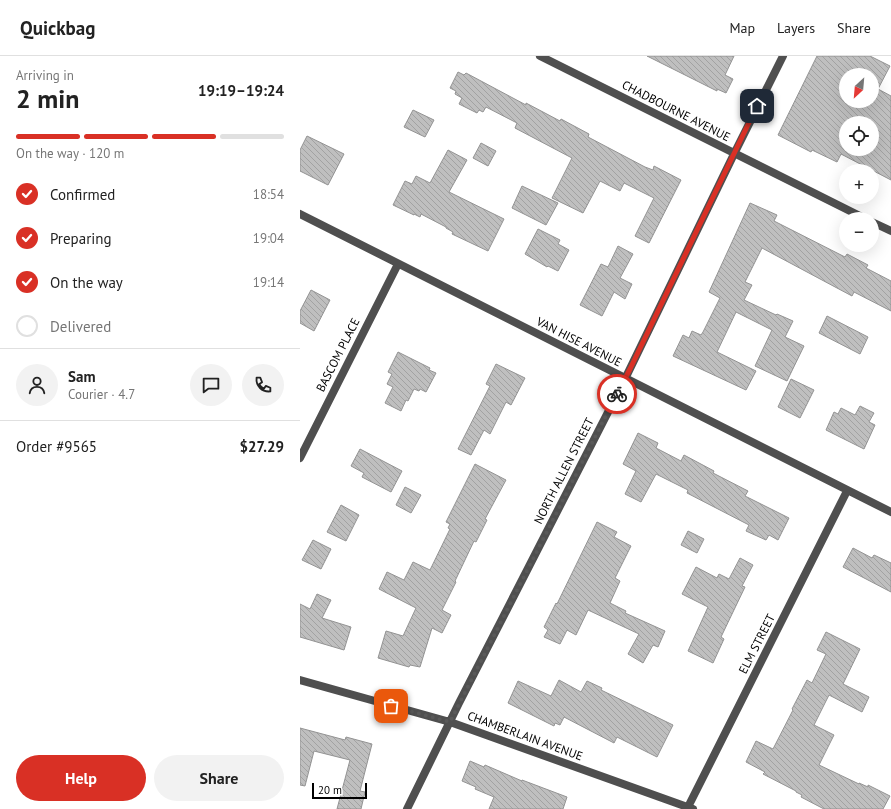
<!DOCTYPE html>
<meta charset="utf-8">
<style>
body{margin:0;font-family:"PT Sans",sans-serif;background:#f2f2f2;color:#222;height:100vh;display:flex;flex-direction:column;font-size:15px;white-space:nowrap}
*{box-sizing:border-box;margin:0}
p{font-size:13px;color:#767676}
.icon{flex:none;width:22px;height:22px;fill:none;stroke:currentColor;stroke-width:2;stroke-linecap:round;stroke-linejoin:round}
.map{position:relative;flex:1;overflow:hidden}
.details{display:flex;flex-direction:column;background:#fff;width:300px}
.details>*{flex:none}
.needle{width:26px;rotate:206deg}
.buttons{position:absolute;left:539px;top:12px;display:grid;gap:8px}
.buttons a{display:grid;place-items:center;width:40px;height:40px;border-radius:50%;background:#fff;box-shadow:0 4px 16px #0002;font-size:20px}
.scale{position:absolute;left:12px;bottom:10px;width:55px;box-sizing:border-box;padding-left:4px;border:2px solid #000;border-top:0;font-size:11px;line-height:14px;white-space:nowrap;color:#000;-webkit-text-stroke:3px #fff;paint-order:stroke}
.pin{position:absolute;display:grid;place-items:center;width:34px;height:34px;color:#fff;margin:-17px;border-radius:8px;box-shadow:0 2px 6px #0006}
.courier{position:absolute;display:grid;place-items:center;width:40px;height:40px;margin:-20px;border:3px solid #d93025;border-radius:50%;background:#fff;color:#222;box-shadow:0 1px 5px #0007}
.headline em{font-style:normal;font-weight:600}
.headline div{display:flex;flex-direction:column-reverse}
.headline{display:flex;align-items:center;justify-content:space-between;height:68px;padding:0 16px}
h1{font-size:26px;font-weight:600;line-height:30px}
.bar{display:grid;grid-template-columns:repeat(4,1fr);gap:6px 4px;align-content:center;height:48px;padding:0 16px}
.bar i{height:5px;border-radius:3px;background:#e0e0e0}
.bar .current{background:#d93025}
.bar p{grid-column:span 4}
.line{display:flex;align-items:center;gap:10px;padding:0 16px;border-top:1px solid #e0e0e0}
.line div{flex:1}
.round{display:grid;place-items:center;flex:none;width:42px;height:42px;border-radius:21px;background:#f2f2f2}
ol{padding:0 16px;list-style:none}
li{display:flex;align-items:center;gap:12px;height:44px}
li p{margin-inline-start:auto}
li .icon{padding:4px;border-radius:50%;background:#d93025;color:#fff;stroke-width:4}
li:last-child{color:#767676}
li i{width:22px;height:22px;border:2px solid #e0e0e0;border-radius:50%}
.action{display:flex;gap:8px;margin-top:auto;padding:8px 16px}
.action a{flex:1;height:46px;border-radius:24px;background:#d93025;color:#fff;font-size:16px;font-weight:600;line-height:46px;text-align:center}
.action a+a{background:#f2f2f2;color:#222}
header{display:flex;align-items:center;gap:24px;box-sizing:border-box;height:56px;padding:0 20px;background:#fff;border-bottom:1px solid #e0e0e0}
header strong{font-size:19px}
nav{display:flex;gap:22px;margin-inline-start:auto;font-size:14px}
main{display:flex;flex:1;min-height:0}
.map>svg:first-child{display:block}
.building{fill:url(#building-back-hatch);stroke:#939393;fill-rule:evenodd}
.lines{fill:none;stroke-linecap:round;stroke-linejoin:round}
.street{stroke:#4f4f4f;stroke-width:8}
.done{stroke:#595959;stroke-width:4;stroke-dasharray:0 7.2}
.route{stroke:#d93025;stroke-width:5}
.labels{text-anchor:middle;stroke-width:4;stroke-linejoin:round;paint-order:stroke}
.street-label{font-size:12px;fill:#000;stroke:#fff}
</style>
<header>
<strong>Quickbag</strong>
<nav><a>Map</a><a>Layers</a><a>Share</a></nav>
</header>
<main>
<section class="details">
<div class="headline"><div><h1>2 min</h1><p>Arriving in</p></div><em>19:19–19:24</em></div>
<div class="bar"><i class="current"></i><i class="current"></i><i class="current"></i><i></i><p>On the way · 120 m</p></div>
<ol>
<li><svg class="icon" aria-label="check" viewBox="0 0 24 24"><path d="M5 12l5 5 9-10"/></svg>Confirmed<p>18:54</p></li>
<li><svg class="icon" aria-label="check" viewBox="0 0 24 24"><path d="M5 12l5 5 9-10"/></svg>Preparing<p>19:04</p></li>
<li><svg class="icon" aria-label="check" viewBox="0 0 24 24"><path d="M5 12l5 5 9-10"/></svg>On the way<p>19:14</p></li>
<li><i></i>Delivered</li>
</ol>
<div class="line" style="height:72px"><a class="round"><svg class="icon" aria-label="person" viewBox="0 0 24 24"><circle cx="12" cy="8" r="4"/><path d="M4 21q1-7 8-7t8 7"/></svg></a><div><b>Sam</b><p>Courier · 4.7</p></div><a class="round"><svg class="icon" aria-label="chat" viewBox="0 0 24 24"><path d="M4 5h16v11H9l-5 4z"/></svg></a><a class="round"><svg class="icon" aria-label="phone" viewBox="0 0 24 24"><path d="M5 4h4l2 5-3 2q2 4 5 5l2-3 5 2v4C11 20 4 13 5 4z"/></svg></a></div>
<div class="line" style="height:52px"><div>Order #9565</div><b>$27.29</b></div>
<div class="action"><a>Help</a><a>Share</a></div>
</section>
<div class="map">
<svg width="591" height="753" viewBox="0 0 591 753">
<defs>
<pattern id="building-back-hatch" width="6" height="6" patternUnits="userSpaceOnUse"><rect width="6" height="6" fill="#bfbfbf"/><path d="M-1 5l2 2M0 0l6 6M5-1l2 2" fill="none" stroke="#a2a2a2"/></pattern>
</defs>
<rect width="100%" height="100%" fill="#fff"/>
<!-- building -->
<path class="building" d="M347,0H434L425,19L433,23L426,37L417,33V35Z
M517,0H570L590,10L578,33L591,40V124L541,98L537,106L512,94L511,96L478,79ZM546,19H572V45H546ZM546,67H572V93H546Z
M158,16L164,19L166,17L226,49V47L260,65L261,63L289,78L288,81L345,111L353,114L354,110L381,124L349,187L335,180L354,142L324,127L320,135L300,125L283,157L252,142L272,102L215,72L217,67L186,51L183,56L179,54L177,57L159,48L162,42L155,38L156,35L150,32Z
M113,54L134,64L125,81L104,71Z
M7,80L44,98L28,129L0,115V94Z
M181,87L196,95L188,110L173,102Z
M148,94L167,104L149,136L204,163L188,195L152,178L153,176L146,172V171L121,158L120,161L114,158V159L93,149L105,125L112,128L116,120L130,127Z
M222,130L258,147L246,169L212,152Z
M450,147L477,159L474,165L545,201L547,198L568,209L566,212L591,225V255L554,236L552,240L462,192L445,226L452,229L444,244L476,259L477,258L493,265L485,281L504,290L487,325L455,310L472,274L436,256L417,296L456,315L446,334L373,300L383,279L389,282L392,275L401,279L403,276L420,242L409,236Z
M238,173L260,184L258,188L269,194L258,215L248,210L247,211L225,198Z
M318,190L333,198L320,222L332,228L325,243L314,236L302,260L280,249L301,208L308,211Z
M11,234L30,244L14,275L0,267V255Z
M527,260L568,281L560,298L519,277Z
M98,296L130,312L129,314L136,317L126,336L120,333L119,335L114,333L108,345L106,344L101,355L85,347L93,331L87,328L92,318L88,316Z
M196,308L225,322L211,349L206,346L190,378L184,374L171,399L158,393L190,330L186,328Z
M491,323L514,334L500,362L478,351Z
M560,350L574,357L569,366L575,369L564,393L526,374L534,356L538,358L541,352L555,359Z
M338,377L358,387L356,392L381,405L384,399L414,415L413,417L448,435L445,440L489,462L478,484L469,479L466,484L446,475L449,469L387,437L388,434L356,418L341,446L325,438L336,415L323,408Z
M60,393L102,415L91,436L62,421L64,417L51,410Z
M175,408L206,424L185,463L187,464L176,486L174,485L155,525L156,526L142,554L151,559L142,577L132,572L120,611L110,609L109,611L78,602L86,575L103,580L116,552L79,533L87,516L104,524L113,506L130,514L150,473L148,472L150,468L146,466Z
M105,431L121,439L111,457L96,449Z
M41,449L59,459L46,485L27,476Z
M297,466L317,476L314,481L331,490L315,522L320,525L310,547L326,555L325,557L365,575L358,591L353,589L343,607L328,598L339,578L288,554L276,579L267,574L260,588L244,581L248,574L244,571L256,547L257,548Z
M388,475L404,483L397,497L381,489Z
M13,484L31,493L21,513L2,504Z
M553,492L572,502L574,499L591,507V536L543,511Z
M440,502L453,509L442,530L445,531L421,581L424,583L413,607L388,595L408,551L382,538L396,511L417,522L419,518L429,523Z
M17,538L31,544L22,562L51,571L44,594L0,581V548L10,553Z
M526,576L560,593L543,628L569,641L562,656L529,639L514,669L534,679L519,709L559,728V727L568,731V729L590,740L583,753H524L501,741L502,739L496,736V735L463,718L465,716L446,706L456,685L473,693L493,654L492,653L507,624L512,627L526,598L517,594Z
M259,624L281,636L287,625L302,632L301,634L373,669L357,701L317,681L314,687L264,661L260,669L255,667L254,670L208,647L218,625L251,640Z
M0,672L45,684L46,681L72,688L60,735L65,736L61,753H37L50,704L14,695L5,730L0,729Z
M170,705L184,711L185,709L222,725V724L267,741L263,753H189L194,741L175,733L176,731L162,725Z"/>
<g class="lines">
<!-- street -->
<path class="street" d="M240,0L566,163
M0,158L591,456
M572,166L591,175
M0,402L98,208
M0,624L150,666L393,753
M388,751L547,435
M107,753L159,647L325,323L434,98L483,0"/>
</g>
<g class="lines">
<!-- done -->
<path class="done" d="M91,650L150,666L317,338"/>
<!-- route -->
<path class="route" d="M317,338L330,313L457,50"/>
</g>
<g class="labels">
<!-- street labels -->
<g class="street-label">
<text transform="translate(376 55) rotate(27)" y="4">CHADBOURNE AVENUE</text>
<text transform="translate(279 286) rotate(27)" y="4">VAN HISE AVENUE</text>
<text transform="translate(38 299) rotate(-63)" y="4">BASCOM PLACE</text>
<text transform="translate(264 415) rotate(-63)" y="4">NORTH ALLEN STREET</text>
<text transform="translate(457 588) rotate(-63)" y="4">ELM STREET</text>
<text transform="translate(225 680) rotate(20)" y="4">CHAMBERLAIN AVENUE</text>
</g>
</g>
</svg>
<div class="buttons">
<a><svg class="needle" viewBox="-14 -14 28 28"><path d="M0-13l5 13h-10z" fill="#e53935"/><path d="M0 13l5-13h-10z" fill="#767676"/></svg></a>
<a><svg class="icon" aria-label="locate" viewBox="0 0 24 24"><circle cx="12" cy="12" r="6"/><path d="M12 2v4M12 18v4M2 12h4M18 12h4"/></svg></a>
<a>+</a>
<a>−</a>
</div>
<div class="scale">20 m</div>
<div class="pin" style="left:91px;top:650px;background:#ea580c"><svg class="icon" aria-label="bag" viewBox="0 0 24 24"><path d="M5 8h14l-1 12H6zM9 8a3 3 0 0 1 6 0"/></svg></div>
<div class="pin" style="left:457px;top:50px;background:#1f2937"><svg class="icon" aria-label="home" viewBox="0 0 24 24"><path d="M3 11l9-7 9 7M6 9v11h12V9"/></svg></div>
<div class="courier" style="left:317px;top:338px"><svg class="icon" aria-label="bike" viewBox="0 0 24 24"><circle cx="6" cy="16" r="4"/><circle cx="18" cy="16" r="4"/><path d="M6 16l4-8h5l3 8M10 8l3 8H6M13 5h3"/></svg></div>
</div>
</main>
